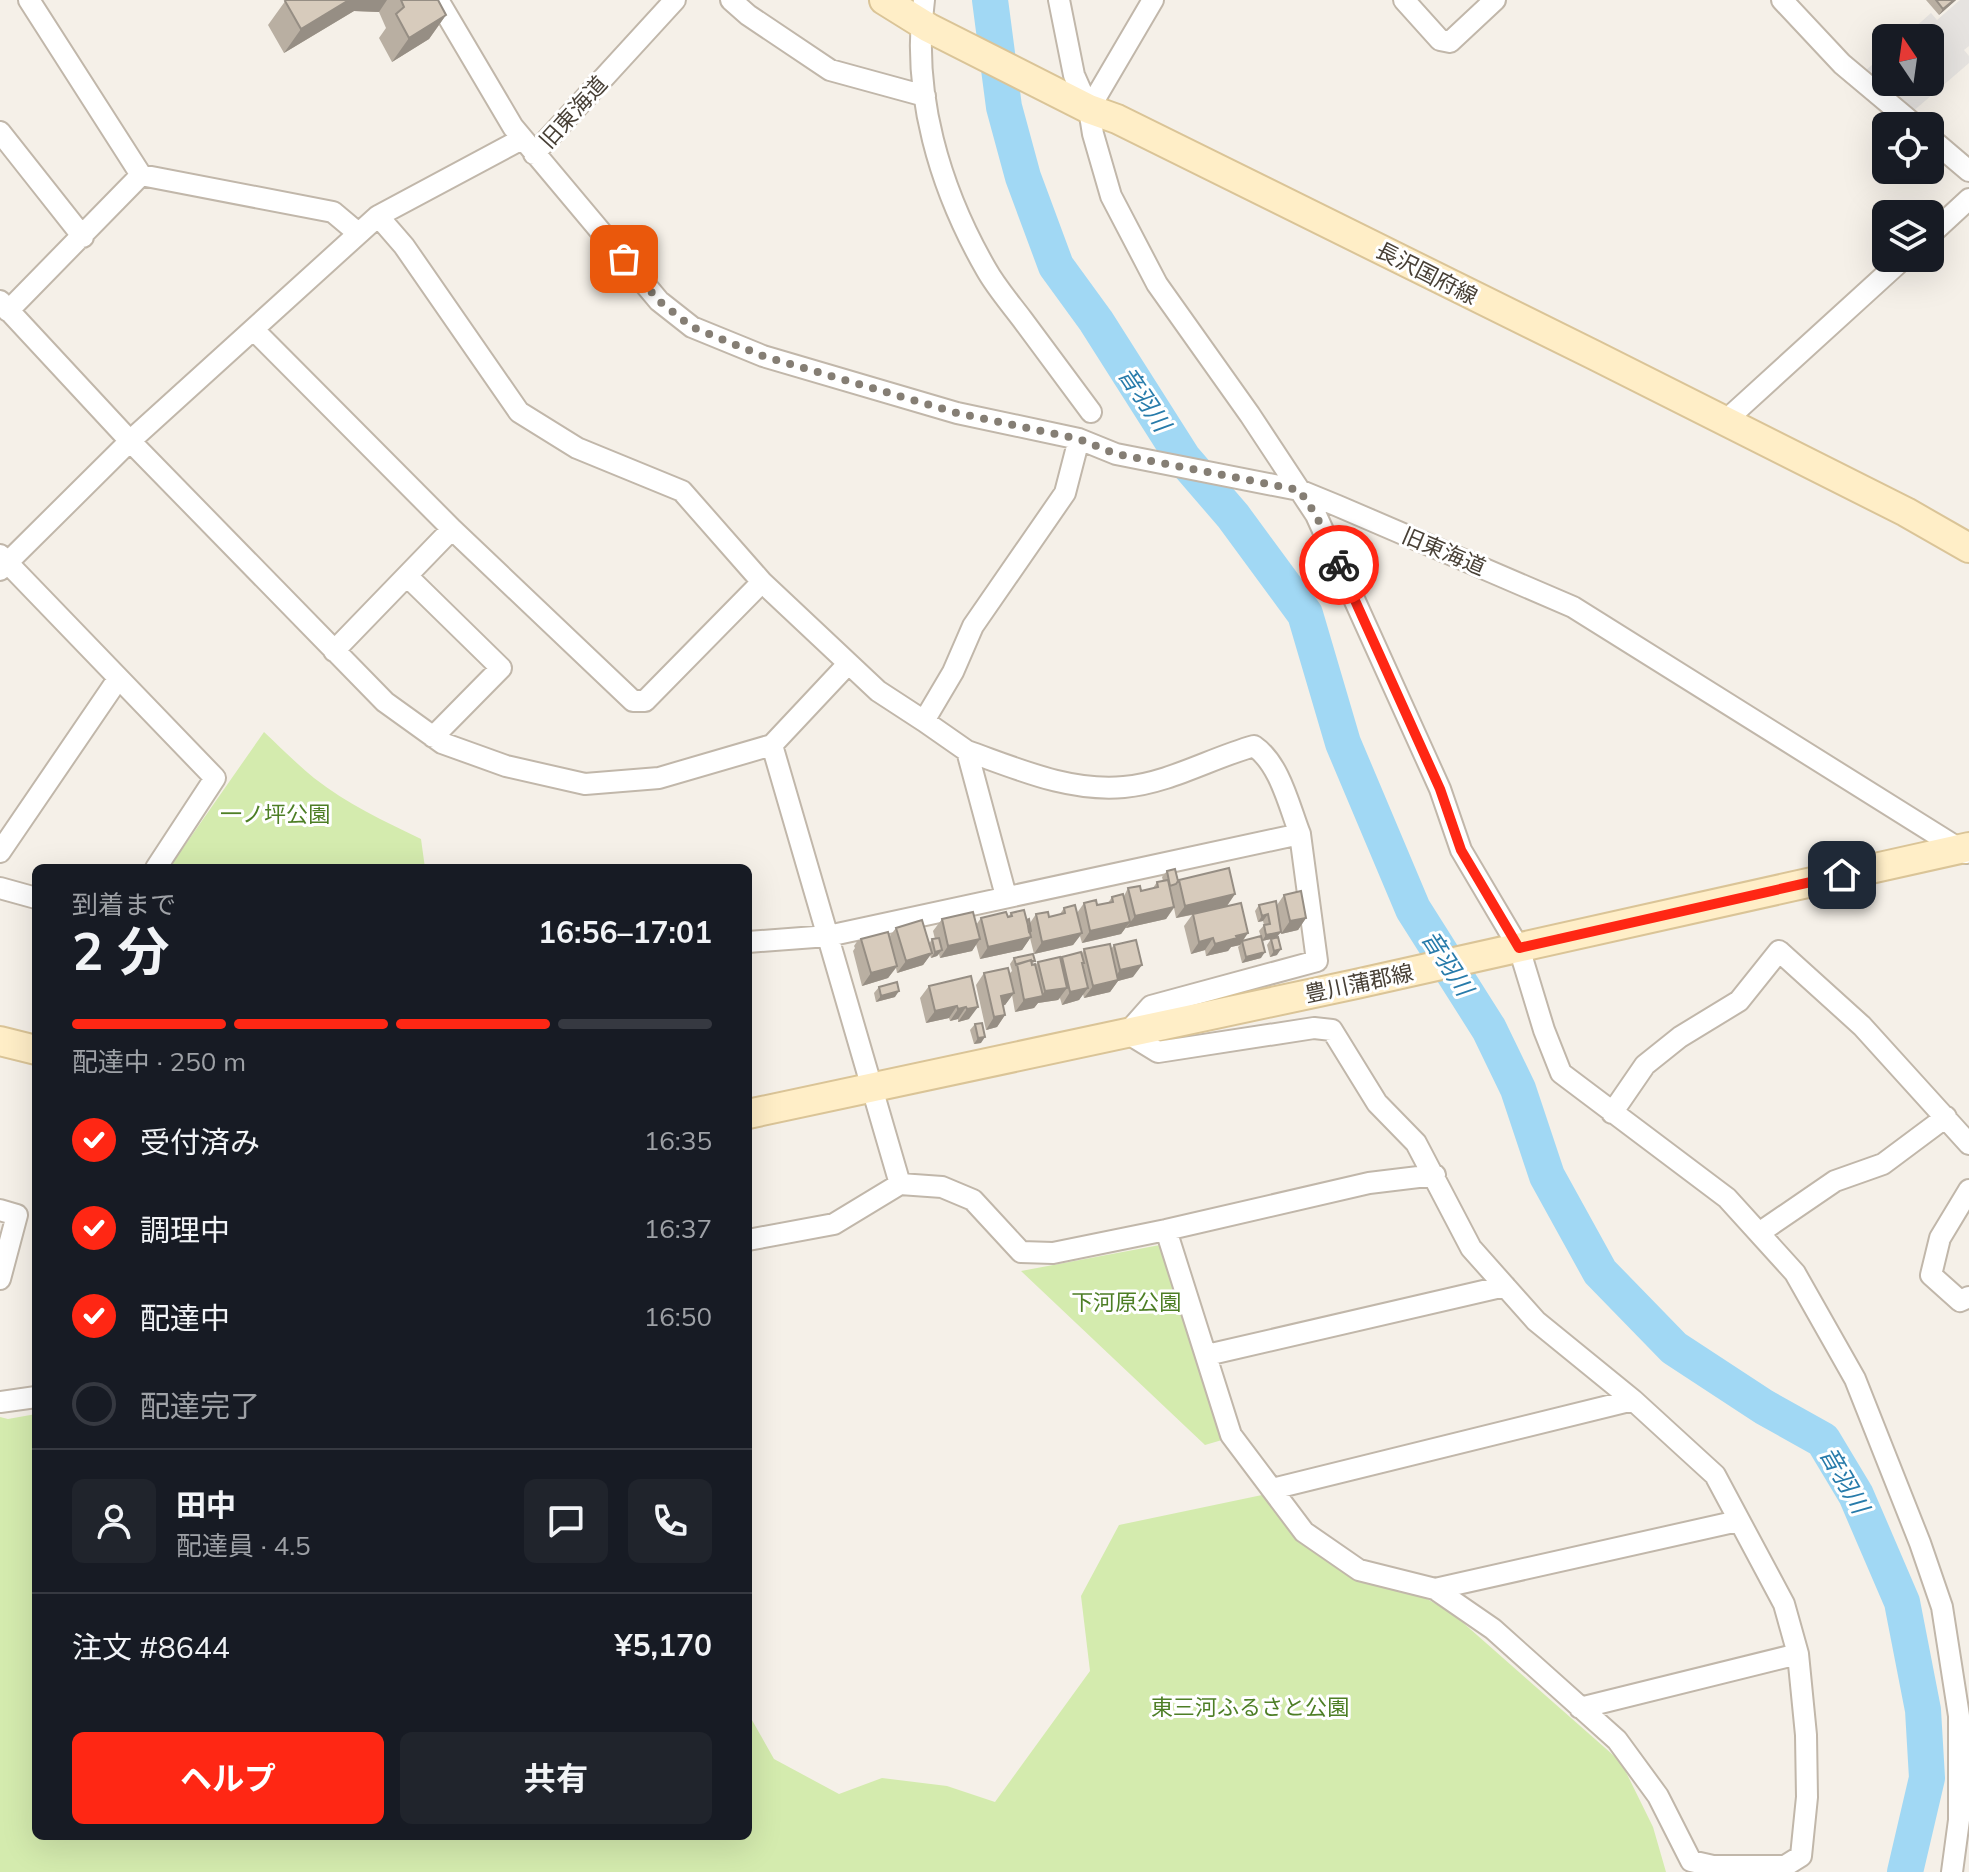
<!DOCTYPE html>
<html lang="ja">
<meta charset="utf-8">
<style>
body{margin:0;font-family:Mulish,"Noto Sans JP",sans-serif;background:#20242c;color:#f1f3f6;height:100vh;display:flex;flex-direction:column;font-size:30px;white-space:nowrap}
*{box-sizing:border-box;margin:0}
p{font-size:26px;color:#9ea1a6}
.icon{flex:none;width:44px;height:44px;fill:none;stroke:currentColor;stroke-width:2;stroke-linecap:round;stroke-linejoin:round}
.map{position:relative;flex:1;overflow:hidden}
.side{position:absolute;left:32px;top:864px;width:720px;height:976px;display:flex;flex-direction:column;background:#171b24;border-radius:12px;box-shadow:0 8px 32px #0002}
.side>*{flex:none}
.needle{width:52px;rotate:347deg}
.buttons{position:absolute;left:1872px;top:24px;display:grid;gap:16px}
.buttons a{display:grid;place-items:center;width:72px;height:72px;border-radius:12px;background:#171b24;box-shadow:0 8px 32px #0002;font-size:40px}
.pin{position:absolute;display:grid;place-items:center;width:68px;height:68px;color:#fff;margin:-34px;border-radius:16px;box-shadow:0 4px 12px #0006}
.courier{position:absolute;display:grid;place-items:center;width:80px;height:80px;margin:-40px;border:6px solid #ff2714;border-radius:50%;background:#fff;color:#222;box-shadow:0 2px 10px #0007}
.summary em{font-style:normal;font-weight:700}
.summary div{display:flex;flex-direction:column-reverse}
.summary{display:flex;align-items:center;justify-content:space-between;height:136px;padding:0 40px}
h1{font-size:52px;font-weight:700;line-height:60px}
.bar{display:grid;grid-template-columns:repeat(4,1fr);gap:12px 8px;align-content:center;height:96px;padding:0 40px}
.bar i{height:10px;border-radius:6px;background:#363941}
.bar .selected{background:#ff2714}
.bar p{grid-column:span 4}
.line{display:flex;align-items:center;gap:20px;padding:0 40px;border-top:2px solid #363941}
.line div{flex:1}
.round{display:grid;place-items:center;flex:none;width:84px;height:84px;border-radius:12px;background:#20242c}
ol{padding:0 40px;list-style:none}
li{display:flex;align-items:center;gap:24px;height:88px}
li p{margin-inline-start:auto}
li .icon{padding:8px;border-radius:50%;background:#ff2714;color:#fff;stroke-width:4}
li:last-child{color:#9ea1a6}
li i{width:44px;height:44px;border:4px solid #363941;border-radius:50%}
.primary-button{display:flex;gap:16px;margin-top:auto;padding:16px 40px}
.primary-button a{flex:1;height:92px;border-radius:12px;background:#ff2714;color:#fff;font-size:32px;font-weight:700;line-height:92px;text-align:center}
.primary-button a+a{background:#20242c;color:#f1f3f6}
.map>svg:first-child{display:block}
.green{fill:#d4ebae}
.parking{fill:#e6e3e0}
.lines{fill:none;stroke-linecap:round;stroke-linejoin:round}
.river{stroke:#a1d8f4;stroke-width:36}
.minor-casing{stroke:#c1b7aa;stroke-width:24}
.secondary-casing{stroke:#dac497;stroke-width:32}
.minor{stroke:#fff;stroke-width:20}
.secondary{stroke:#ffeec7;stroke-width:28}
.wall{fill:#b9afa2}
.shaded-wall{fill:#968e84}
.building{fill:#d7cbbc;stroke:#968e84;stroke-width:2}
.done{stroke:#857e74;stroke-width:8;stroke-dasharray:0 14.4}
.route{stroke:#ff2714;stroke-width:10}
.labels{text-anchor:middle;stroke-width:6;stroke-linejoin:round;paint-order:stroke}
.street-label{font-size:22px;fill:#484036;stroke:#fff}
.park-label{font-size:22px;fill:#4d7e25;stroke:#fff}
.water-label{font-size:24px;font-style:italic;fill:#277baa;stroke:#fff}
</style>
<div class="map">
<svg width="1969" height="1872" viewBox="0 0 1969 1872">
<rect width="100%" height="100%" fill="#f5f0e8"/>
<!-- green -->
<path class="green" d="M264,732C280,747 297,764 314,778C347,804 384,821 421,839L425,868H169Z
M1160,1245L1222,1440L1205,1445L1021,1271Z
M36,1414V1836H748V1713L774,1759L839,1794L882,1778L947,1786L995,1802L1090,1671L1081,1596L1119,1525L1262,1495L1287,1526L1351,1578L1411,1590L1452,1613L1621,1762L1653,1827L1666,1872H0V1417L8,1419Z"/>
<!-- parking -->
<path class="parking" d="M1960,0H1969V46L1964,50L1969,56V63L1911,113L1859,76L1886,53V82H1930V38H1903L1931,13L1937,20Z"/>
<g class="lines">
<!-- river -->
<path class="river" d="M990,0L1004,107L1023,177L1056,266L1096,321L1183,458L1233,516L1305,614L1343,743L1413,909L1489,1029L1518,1089L1547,1176L1600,1272L1674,1348L1764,1407L1823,1440L1856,1495L1902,1602L1923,1710L1927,1778L1905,1872"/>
<!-- minor casing -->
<g class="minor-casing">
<path id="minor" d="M29,0L141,175L333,212L358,233
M438,0L513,127L659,301L692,327L763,356L957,413L1079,439L1116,454L1299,490L1338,506L1573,607L1966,853
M731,0L748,15L830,70L925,96
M924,0C911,93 940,189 986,269C996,287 1010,303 1022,319C1045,350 1068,381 1091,412
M1059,0L1074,75L1089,109L1093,134L1111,196L1157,284L1250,415L1316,515L1440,789L1461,850L1519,948L1544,1030L1561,1073L1727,1198L1795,1273L1855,1379L1920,1543L1942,1607L1959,1716V1820L1952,1872
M1404,0L1440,40L1450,42L1495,0
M1782,0L1842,64L1916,126
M1089,109L1153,0
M0,132L83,237
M1930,138L1969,171
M534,154L675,0
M1930,235L1969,199
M0,301L130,441L385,702L442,743L506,766L585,784L659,778L772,745L848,664
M8,311L141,175
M254,330L452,529L633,701H645L762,582L682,491L577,448L519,412L404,246L378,216
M1724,422L1904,258
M0,555L215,778L156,868
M0,570L130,441L378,216L522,139
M407,576L501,668L433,737
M762,582L878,691L924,721L953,672L973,626L1065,493L1079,439
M334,651L452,529
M924,721L967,751L1006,896
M772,745L900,1184
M967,751C1018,769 1069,792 1124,787C1169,783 1211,758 1254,746C1280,764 1289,806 1300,834
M0,852L118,679
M0,888L36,898
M748,942L828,936L1300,834L1317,961L1151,1006L1127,1033L1158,1052L1314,1028L1332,1030L1377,1103L1416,1143L1471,1248L1536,1321L1633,1400L1715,1475L1784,1604L1798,1654L1806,1735L1807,1797L1801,1856L1785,1866H1713L1691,1861L1658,1796L1617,1740L1493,1629L1435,1589L1359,1570L1304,1532L1231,1435L1166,1230
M1612,1113L1645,1065L1680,1037L1739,1001L1779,951L1862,1026L1969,1144
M1969,1190L1940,1238L1931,1275L1960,1301L1969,1297
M0,1210L17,1215L0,1279
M1759,1233L1835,1181L1883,1164L1946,1117
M748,1240L834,1224L900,1184L942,1187L973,1200L1021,1252L1053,1253L1166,1230L1369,1183L1435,1175
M1207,1355L1505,1286
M0,1402L36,1397
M1272,1489L1633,1400
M1435,1589L1738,1521
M1580,1708L1798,1654"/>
</g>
<!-- secondary casing -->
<g class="secondary-casing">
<path id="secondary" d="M884,0L929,28L1089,109L1117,119L1594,355L1906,512L1969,548
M0,1041L36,1050
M748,1114L1356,984L1969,847"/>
</g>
<!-- minor -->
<use href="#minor" class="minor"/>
<!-- secondary -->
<use href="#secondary" class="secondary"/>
</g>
<!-- wall -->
<path class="wall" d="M286,0H438L446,15L429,39L392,62L379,38L386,28L379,12L354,11L284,53L268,25Z
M1926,0H1956L1939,15Z
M1167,871L1178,881L1179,880L1235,894L1227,906L1243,941L1261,937L1259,931L1264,925L1263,921L1258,922L1255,911L1259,905H1277L1284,895L1306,918L1298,930L1281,934L1280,930L1276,938L1277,955L1270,957L1267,945L1271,939L1262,941L1261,958L1242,963L1238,947L1240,945L1231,947L1228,951L1206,956L1205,950L1191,954L1184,926L1192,915L1176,918L1174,908L1166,919L1126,928V927L1121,934L1082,943L1080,936L1073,945L1034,954L1030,938L1022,950L980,959L976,944L972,951L940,958L939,954L937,956L931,958L930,955L923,965L897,973L896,968L888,978L862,986L853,951L855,948L854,946L858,940L889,937L896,928L929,944L932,939H935L933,931L942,919L976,925L981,918L1008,917L1011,913L1027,920L1030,923L1036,914L1049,917L1060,914L1064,908L1077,913L1084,903L1097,905L1108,903L1112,897L1124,896L1128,888L1141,891L1153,888L1157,882L1163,881L1162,877Z
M1114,945L1133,977L1118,981L1110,992L1084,998L1083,994L1079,1000L1062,1005L1060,998L1058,1000L1038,1003L1034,1008L1015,1012L1012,995L1005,1005H1003L1005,1015L997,1027L986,1030L976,985L984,973L1009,974L1012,971L1010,964L1014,958L1035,961L1032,964L1035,965L1038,962L1060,959L1062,957L1082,953L1084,949H1111Z
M971,976L969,1019L958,1022V1019L950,1021L949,1018L926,1023L920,998L929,986Z
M879,987L895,997L876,1002L874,993Z
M975,1024L981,1043L974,1044L970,1030Z"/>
<!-- shaded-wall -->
<path class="shaded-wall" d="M349,0H387L379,12L354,11L284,53L301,29Z
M1954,0H1956L1939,15L1943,9Z
M446,15L429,39L392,62L409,38Z
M1235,894L1226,907L1176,918L1185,906Z
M1174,907L1166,919L1126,928L1135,916Z
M1268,914L1263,921L1258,922L1262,916Z
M1306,918L1298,930L1281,934L1290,921Z
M1130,922L1121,934L1082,943L1090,931Z
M1281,932L1276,938L1262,941L1266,935Z
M1082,933L1073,945L1034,954L1042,942Z
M1248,933L1240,945L1231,947L1228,951L1206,956L1215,944L1236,936Z
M1031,937L1022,950L980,959L988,947Z
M1213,938L1205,950L1191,954L1199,942Z
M980,939L972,951L940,958L948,946Z
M1281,949L1277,955L1270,957L1274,951Z
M942,950L937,956L931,958L935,952Z
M1265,952L1261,958L1242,963L1246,957Z
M932,953L923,965L897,973L906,961Z
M1142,965L1133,977L1118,981L1110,992L1084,998L1093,986L1112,982L1120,970Z
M897,966L888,978L862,986L871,973Z
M1067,988L1058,1000L1038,1003L1034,1008L1015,1012L1024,1000L1041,996L1045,991Z
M1088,988L1079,1000L1062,1005L1070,992Z
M899,991L895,997L876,1002L881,996Z
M1014,993L1005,1005L992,1008L1001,996Z
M957,1006L949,1018L926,1023L935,1011Z
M966,1007L958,1019L950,1021L958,1009Z
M978,1007L969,1019L958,1022L967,1009Z
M1005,1015L997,1027L986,1030L994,1017Z
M985,1037L981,1043L974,1044L978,1038Z"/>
<!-- building -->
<path class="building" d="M286,0H349L301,29L285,1Z
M401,0H438L446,15L409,38L396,14L404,7Z
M1936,0H1954L1943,9Z
M1229,868L1235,894L1185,906L1179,880Z
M1175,869L1178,881L1176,884L1170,886L1167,871Z
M1168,880L1174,907L1135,916L1128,888L1140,886L1141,891L1158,887L1157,882Z
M1301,891L1306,918L1290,921L1284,895Z
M1123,894L1130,922L1090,931L1084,903L1096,900L1097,905L1113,902L1112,897Z
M1276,901L1281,932L1266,935L1264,925L1270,924L1268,914L1262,916L1259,905Z
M1241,903L1248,933L1236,936L1237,938L1215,944L1213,938L1199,942L1193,914Z
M1075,905L1082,933L1042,942L1036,914L1048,912L1049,917L1065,913L1064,908Z
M1024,910L1031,937L988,947L981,918L1006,912L1008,917L1012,916L1011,913Z
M973,912L980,939L948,946L942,919Z
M1029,919L1031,931L1029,932L1027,920Z
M922,920L932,953L906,961L896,928Z
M888,932L897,966L871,973L861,939Z
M1261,936L1265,952L1246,957L1242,941Z
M1278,937L1281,949L1274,951L1271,939Z
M939,938L942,950L935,952L932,939Z
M1136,940L1142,965L1120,970L1114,945Z
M1110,944L1118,980L1093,986L1084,949Z
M1081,952L1084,963H1082L1088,988L1070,992L1062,957Z
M1033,954L1035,961H1032L1031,960L1016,965L1014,958Z
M1060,957L1067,988L1045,991L1038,962Z
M1031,960L1032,965L1035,964L1043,996L1024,1000L1017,964Z
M1008,968L1014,993L1001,996L1005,1015L994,1017L984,973Z
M971,976L978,1007L967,1009L966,1007L958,1009L957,1006L935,1011L929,986Z
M897,982L899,991L881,996L879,987Z
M982,1023L985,1037L978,1038L975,1024Z"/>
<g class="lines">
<!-- done -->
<path class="done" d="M624,259L659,301L692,327L763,356L957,413L1079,439L1116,454L1299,490L1316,515L1339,565"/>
<!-- route -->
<path class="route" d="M1339,565L1440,789L1461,850L1519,948L1842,875"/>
</g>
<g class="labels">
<!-- street labels -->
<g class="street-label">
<text transform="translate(573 112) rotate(-48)" y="8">旧東海道</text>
<text transform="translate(1427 273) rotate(27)" y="8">長沢国府線</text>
<text transform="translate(1444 551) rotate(23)" y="8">旧東海道</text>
<text transform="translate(1359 983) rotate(-12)" y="8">豊川蒲郡線</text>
</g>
<!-- park labels -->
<g class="park-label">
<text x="275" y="822">一ノ坪公園</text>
<text x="1126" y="1310">下河原公園</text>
<text x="1250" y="1715">東三河ふるさと公園</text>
</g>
<!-- water labels -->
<g class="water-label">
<text transform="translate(1144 399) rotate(56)" y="8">音羽川</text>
<text transform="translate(1447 963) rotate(57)" y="8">音羽川</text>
<text transform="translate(1844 1480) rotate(60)" y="8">音羽川</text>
</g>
</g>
</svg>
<div class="buttons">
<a><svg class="needle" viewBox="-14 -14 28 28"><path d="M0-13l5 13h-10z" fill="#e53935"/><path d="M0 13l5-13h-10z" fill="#9ea1a6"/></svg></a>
<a><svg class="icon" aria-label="locate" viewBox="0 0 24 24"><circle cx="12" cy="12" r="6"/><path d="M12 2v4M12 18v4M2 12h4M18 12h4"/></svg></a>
<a><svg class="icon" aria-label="layers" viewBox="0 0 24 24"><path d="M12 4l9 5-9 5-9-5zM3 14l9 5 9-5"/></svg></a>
</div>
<div class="pin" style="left:624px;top:259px;background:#ea580c"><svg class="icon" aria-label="bag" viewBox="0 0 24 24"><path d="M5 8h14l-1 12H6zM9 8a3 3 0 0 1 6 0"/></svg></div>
<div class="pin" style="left:1842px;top:875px;background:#1f2937"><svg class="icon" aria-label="home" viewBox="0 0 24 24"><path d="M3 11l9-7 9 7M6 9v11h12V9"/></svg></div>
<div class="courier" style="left:1339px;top:565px"><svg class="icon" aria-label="bike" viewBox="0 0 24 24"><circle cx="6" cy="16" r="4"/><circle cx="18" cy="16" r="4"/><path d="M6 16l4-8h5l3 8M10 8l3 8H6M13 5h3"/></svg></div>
<section class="side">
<div class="summary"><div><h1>2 分</h1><p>到着まで</p></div><em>16:56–17:01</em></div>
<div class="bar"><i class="selected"></i><i class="selected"></i><i class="selected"></i><i></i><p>配達中 · 250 m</p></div>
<ol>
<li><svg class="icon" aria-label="check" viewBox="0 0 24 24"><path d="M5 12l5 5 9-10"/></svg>受付済み<p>16:35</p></li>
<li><svg class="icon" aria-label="check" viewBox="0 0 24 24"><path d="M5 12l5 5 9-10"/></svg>調理中<p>16:37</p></li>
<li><svg class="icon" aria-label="check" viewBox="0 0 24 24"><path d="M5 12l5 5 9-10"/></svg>配達中<p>16:50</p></li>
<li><i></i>配達完了</li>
</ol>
<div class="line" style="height:144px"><a class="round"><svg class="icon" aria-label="person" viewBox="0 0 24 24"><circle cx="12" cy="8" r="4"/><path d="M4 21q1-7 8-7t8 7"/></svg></a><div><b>田中</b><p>配達員 · 4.5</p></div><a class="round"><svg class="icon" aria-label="chat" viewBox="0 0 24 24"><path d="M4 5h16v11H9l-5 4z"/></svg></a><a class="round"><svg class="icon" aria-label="phone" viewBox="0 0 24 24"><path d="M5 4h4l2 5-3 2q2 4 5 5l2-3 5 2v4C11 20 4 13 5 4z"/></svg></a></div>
<div class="line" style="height:104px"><div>注文 #8644</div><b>¥5,170</b></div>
<div class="primary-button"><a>ヘルプ</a><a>共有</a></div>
</section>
</div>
